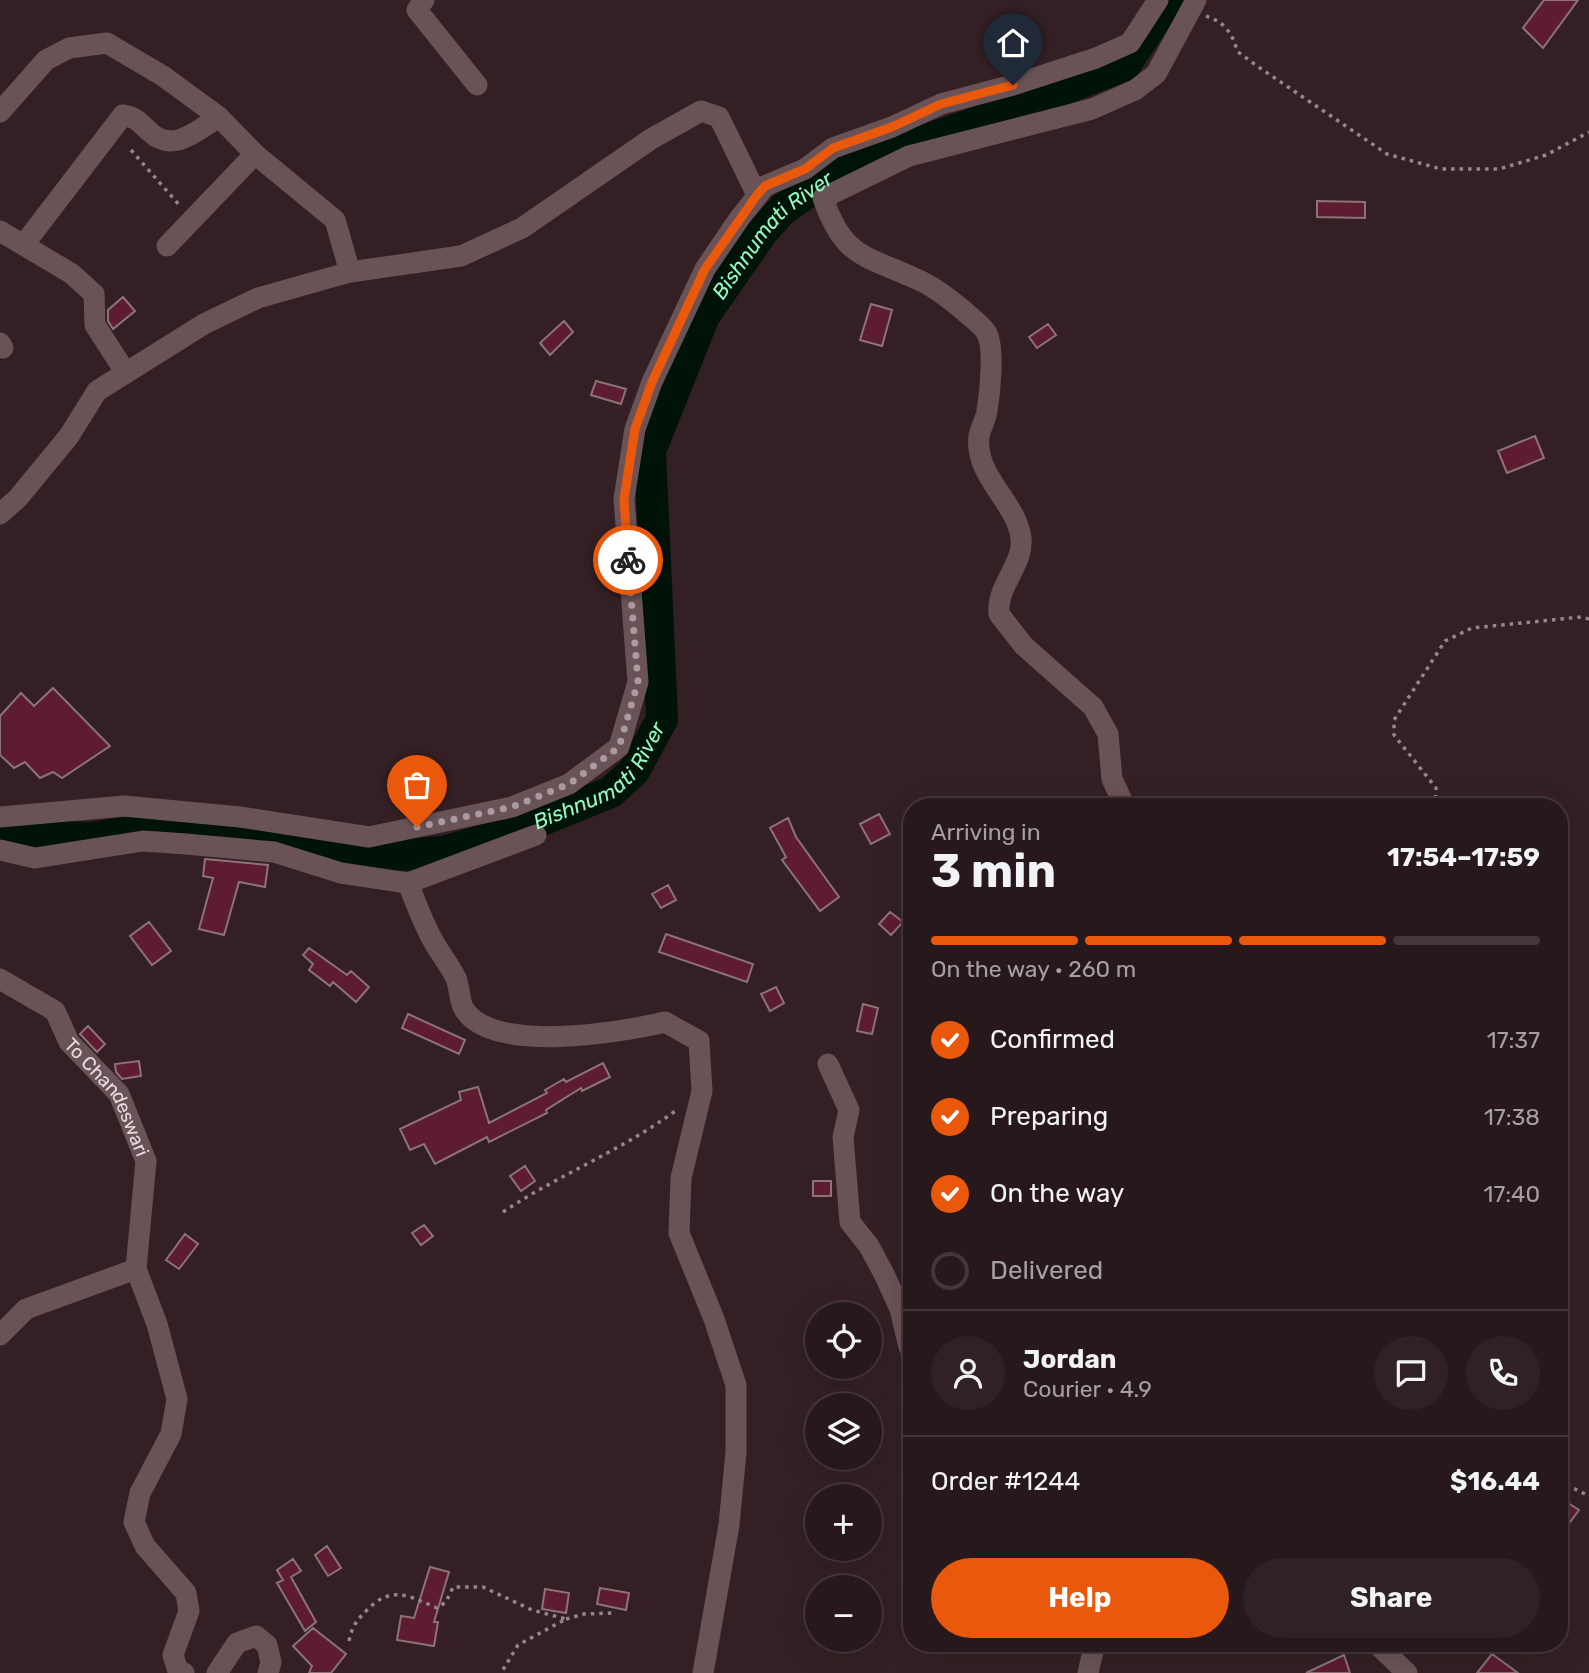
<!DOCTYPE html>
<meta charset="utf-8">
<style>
body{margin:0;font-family:Rubik,sans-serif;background:#2f2124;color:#f1f3f6;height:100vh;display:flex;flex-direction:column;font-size:26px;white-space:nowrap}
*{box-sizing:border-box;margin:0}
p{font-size:23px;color:#a4a0a3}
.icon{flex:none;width:38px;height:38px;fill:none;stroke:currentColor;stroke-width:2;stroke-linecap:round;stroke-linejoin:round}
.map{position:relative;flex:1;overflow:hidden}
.panel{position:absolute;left:903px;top:798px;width:665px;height:854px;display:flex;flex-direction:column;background:#27181b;border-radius:28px;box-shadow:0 7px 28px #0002,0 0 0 2px #43373a}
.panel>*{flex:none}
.controls{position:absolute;left:805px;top:1302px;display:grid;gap:14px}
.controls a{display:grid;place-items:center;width:77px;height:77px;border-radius:50%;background:#27181b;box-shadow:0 7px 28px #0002,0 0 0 2px #43373a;font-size:35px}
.pin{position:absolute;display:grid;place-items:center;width:60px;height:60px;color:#fff;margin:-72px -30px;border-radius:50% 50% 50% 0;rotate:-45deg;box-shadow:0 0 7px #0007}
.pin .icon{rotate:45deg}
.courier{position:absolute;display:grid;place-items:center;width:70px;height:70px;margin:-35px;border:5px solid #ea580c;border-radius:50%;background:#fff;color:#222;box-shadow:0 2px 9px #0007}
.headline em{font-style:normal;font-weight:700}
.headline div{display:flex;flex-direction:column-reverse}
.headline{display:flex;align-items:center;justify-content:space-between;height:119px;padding:0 28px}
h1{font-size:46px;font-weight:700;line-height:52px}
.bar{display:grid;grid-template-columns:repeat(4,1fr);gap:10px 7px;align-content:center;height:84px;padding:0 28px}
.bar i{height:9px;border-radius:5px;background:#43373a}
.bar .active{background:#ea580c}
.bar p{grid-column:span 4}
.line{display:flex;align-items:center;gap:18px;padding:0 28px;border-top:2px solid #43373a}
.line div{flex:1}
.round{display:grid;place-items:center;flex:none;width:74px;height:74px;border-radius:37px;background:#2f2124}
ol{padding:0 28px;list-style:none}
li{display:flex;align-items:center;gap:21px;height:77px}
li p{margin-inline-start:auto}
li .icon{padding:7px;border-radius:50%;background:#ea580c;color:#fff;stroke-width:4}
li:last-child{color:#a4a0a3}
li i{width:38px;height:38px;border:4px solid #43373a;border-radius:50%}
.cta{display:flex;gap:14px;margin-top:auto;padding:14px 28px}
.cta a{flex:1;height:80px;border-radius:42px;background:#ea580c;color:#fff;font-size:28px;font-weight:700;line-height:80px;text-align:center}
.cta a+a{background:#2f2124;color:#f1f3f6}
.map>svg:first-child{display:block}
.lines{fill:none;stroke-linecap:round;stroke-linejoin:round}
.river{stroke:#001308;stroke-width:32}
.building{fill:#5d1c30;stroke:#8b7377;stroke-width:2}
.path{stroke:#978689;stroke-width:3.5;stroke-dasharray:3.5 5;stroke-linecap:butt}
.minor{stroke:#6a5357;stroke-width:21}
.done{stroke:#ab9a9e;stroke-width:7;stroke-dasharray:0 12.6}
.route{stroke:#ea580c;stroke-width:9}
.labels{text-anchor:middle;stroke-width:7;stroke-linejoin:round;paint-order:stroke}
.street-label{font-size:19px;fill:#ebdcdf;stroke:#342024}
.water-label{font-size:21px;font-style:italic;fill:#93fcc2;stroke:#342024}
</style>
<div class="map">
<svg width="1589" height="1673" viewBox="0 0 1589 1673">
<rect width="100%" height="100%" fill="#342024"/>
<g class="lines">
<!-- river -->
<path class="river" id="s1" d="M0,834L89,838L172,826L287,837L384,856L443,852L515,831L611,792L634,771L662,719L650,451L704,316L763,231L783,209L841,169L985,120L1125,65L1168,0"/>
</g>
<!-- building -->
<path class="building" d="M1544,0H1578L1543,48L1523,28Z
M1317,201L1365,202V218L1317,217Z
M123,297L135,311L113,329L108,321V310Z
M871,304L892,310L882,346L860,340Z
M564,321L573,332L550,355L540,343Z
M1048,324L1056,335L1037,348L1029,337Z
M596,381L626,389L621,404L591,395Z
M1535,436L1544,458L1507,473L1498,451Z
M53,688L110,746L62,778L53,772L40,778L25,762L14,768L0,755V716L21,693L34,706Z
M879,814L890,834L871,844L860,824Z
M788,818L796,837L839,897L820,911L782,860L786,857L770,828Z
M205,859L268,865L265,887L239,882L224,935L199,929L213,878L203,876Z
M668,885L676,900L661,908L652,894Z
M890,912L903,922L891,935L879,924Z
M149,922L171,951L152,965L130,936Z
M666,934L753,964L747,982L659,952Z
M309,948L347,975L351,971L369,987L356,1002L333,982L330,986L309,970L313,964L303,955Z
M776,987L784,1003L770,1011L761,994Z
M863,1004L878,1008L872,1034L857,1031Z
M408,1014L465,1040L459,1054L402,1028Z
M88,1026L105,1044L97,1052L80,1034Z
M139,1061L141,1076L122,1079L116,1072L115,1064Z
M603,1063L610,1077L582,1091L581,1088L546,1110L547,1113L489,1142L487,1137L435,1164L424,1144L410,1150L400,1129L461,1100L459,1092L478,1087L489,1123L547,1093L545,1090L564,1079L566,1082Z
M525,1166L535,1181L521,1191L510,1176Z
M813,1181H831V1196H813Z
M424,1225L433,1236L421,1245L412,1233Z
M185,1234L198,1244L179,1269L166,1260Z
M1565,1501L1579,1510L1559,1537V1509Z
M327,1546L341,1568L328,1576L315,1555Z
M293,1559L301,1571L291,1577L316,1622L305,1631L277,1583L283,1580L277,1570Z
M430,1567L449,1572L434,1622H438L434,1646L397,1640L401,1616L414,1618Z
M600,1588L629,1593L626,1610L597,1604Z
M545,1589L569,1593L566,1613L542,1609Z
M313,1628L346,1654L331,1673H309L312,1666L293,1646Z
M1492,1654L1518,1673H1477Z
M1344,1655L1350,1673H1306Z"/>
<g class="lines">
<!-- path -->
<path class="path" d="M1206,16L1220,22L1231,34L1238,52L1260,68L1387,154L1441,169H1499L1546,155L1589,132
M131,150L181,207
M1435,807L1436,788L1394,735V720L1445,641L1472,628L1581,617L1589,619
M503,1212C560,1174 623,1150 678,1109
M1559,1481L1589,1496
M566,1619L584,1614L613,1613
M349,1641C352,1626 357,1620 368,1609C392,1585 409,1596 437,1608L446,1602L453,1587H483L532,1610L566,1619L518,1645L501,1673"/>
<!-- minor -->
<g class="minor">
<path d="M424,0L417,10L477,85"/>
<path d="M0,112L46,60L69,48L107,43L163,76L219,117L255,154L335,220L350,272"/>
<path d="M0,231L72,274L94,294L95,325L126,373"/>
<path d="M25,243L123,115C136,117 140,123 150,132C173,154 198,130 219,117"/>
<path d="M167,246L255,154"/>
<path d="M0,343L3,348"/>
<path d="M0,514L18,498L69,436L97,391L204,324L258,298L350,272L461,256L522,228L651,139L701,111L719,117L757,195"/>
<path d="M1125,807L1112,779L1108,734L1093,707L1024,646L999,614C996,586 1024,565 1021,538C1016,501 974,476 979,436C981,427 986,419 987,411C990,393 995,345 986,332C981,324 970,317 963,310C948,298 932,285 914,278C864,255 843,257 823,198L909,156L1092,109L1135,90L1156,74L1196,0"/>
<path d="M0,817L124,806L240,817L369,837L512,807L569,784L619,747L638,682L624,499L635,429L652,382L705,269L739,219L765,186L805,169L833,148L892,127L941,104L1013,85L1096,58L1130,43L1158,0"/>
<path d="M0,850L35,858L143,841L186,844L274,852L341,873L408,883L536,835"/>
<path d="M408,883C415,901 422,920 431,937C438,951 449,964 456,978C460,988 459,1001 464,1009C492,1055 623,1032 665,1022L699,1041L702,1091L681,1178L679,1233L714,1319L736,1385V1452L729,1525L703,1673"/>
<path id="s2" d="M0,979L55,1011L69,1042L119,1094L146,1161L136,1269L157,1324L177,1399L171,1434L140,1493L134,1522L145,1546L186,1593L189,1611L173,1655L178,1671L184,1673"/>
<path d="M828,1064L849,1110L843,1137L850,1222L869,1246L884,1274L900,1309L909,1347"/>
<path d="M0,1335L26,1309L136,1269"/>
<path d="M1376,1643L1407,1673"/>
<path d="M217,1673L237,1643L256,1636L267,1645L271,1662L268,1673"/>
<path d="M1088,1673L1095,1643"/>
</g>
</g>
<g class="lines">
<!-- done -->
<path class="done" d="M417,827L512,807L569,784L619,747L638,682L628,560"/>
<!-- route -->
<path class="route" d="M628,560L624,499L635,429L652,382L705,269L757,195L765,186L805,169L833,148L892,127L941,104L1013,85"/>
</g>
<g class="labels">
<!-- street labels -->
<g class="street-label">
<text dy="7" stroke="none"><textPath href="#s2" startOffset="166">To Chandeswari</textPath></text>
</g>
<!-- water labels -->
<g class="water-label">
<text dy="7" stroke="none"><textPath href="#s1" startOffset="1236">Bishnumati River</textPath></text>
<text dy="7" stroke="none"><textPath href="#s1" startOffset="626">Bishnumati River</textPath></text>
</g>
</g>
</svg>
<div class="controls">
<a><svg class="icon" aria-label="locate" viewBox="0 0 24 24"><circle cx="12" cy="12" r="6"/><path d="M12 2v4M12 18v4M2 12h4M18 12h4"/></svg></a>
<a><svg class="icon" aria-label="layers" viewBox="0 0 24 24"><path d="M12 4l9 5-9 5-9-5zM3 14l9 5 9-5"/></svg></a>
<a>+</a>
<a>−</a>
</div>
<div class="pin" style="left:417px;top:827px;background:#ea580c"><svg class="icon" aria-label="bag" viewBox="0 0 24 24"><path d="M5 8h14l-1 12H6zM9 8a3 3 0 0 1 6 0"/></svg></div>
<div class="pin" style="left:1013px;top:85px;background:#1f2937"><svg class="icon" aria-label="home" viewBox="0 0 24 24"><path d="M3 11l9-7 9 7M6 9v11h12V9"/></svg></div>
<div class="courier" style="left:628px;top:560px"><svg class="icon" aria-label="bike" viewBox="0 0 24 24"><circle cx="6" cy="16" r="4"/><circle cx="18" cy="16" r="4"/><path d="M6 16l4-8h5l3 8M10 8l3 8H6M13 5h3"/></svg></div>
<section class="panel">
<div class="headline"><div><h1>3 min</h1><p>Arriving in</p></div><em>17:54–17:59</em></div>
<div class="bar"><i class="active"></i><i class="active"></i><i class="active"></i><i></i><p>On the way · 260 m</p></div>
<ol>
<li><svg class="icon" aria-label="check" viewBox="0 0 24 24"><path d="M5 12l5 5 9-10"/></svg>Confirmed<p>17:37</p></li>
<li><svg class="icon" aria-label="check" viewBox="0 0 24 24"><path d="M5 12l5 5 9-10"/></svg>Preparing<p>17:38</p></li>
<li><svg class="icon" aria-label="check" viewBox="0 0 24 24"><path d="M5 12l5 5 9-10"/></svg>On the way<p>17:40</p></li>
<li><i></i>Delivered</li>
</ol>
<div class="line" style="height:126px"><a class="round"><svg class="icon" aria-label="person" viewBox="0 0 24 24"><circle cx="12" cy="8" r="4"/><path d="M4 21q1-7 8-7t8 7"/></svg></a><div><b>Jordan</b><p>Courier · 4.9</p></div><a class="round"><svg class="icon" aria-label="chat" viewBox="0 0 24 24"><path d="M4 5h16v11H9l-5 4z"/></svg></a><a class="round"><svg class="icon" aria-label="phone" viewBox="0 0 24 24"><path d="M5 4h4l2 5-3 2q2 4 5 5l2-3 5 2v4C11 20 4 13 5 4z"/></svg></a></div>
<div class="line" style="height:91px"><div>Order #1244</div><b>$16.44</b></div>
<div class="cta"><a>Help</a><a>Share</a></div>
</section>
</div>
